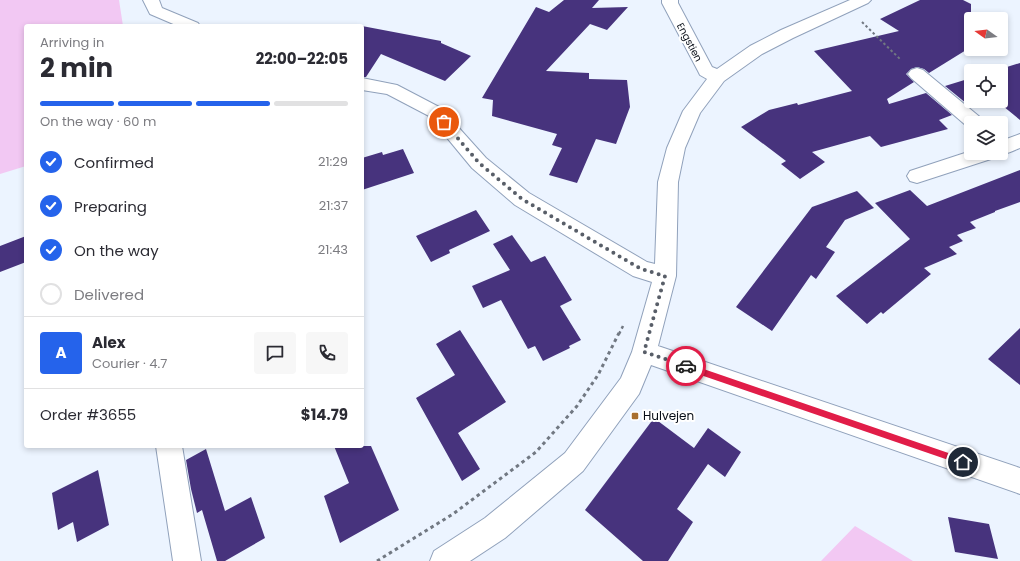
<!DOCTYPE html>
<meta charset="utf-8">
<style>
body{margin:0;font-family:Poppins,sans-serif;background:#f7f7f7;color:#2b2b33;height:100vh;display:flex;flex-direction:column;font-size:15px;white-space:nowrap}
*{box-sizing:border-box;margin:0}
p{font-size:13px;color:#7c7c81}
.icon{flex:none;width:22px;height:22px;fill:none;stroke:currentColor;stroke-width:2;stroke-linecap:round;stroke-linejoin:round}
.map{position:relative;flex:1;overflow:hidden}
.sheet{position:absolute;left:24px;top:24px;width:340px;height:424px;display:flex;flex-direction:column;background:#fff;border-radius:4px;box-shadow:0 2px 6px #0003}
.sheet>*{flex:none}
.needle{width:26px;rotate:284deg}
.buttons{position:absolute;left:964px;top:12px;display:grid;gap:8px}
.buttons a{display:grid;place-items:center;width:44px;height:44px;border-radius:4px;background:#fff;box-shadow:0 2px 6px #0003;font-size:20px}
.pin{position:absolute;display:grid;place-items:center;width:34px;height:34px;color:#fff;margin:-17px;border:2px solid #fff;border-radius:50%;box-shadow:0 1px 4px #0007}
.courier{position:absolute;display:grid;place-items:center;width:40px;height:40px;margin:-20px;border:3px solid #e11d48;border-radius:50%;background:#fff;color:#222;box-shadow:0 1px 5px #0007}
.head em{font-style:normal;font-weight:700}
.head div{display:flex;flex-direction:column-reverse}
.head{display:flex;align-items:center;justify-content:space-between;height:68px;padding:0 16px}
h1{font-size:26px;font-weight:700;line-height:30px}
.bar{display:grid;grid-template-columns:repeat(4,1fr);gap:6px 4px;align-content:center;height:48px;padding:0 16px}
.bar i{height:5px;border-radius:3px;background:#e1e1e2}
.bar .active{background:#2563eb}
.bar p{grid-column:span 4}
.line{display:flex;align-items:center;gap:10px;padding:0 16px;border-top:1px solid #e1e1e2}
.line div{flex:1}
.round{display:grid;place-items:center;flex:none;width:42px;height:42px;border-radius:4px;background:#f7f7f7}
ol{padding:0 16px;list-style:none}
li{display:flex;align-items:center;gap:12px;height:44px}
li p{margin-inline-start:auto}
li .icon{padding:4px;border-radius:50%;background:#2563eb;color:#fff;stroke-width:4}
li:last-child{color:#7c7c81}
li i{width:22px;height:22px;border:2px solid #e1e1e2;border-radius:50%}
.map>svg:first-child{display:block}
.green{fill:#f2c8f3}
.building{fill:#47337d}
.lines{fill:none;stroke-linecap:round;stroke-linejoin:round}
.minor-casing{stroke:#90a1bb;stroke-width:2}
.path-far2{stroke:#717882;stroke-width:2;stroke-dasharray:2.5 2.5;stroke-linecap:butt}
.path-far1{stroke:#717882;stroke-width:2.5;stroke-dasharray:3 3;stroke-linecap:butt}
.path{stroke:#717882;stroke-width:3;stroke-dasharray:3.5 3.5;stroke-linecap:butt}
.minor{fill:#fff;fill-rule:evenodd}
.route{fill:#e11d48}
.done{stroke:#585e68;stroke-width:4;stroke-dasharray:0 7.2}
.poi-dot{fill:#a96f2e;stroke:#fff;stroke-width:1.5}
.labels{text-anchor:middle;stroke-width:4;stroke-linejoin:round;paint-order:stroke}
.far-street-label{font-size:10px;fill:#080e17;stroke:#fff}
.poi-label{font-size:12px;fill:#080e17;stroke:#fff;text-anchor:start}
</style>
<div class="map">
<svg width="1020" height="561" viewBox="0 0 1020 561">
<rect width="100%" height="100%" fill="#ecf4ff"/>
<!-- green -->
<path class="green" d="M0,0H119L123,26H26V166L0,174Z
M855,526L913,561H821Z"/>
<!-- building -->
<path class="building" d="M564,0H599L592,8L628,7L607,30L590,24L546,71L589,73V79L627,80L630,107L616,144L596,139L577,183L549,175L562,148L552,145L557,134L492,116L493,100L482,98L536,7L549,12Z
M920,0H963L971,4V47L929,73L924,69L917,67L911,69L906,74L914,82L887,99L889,104L926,93L952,115L939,120L948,129L881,147L870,136L812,152L825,162L800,179L781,164L786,161L741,127L769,110L797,103L798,105L852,91L814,51L899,31L880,19Z
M362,26L441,41V43L471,56L445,81L381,54L366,77H362Z
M1020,63V120L998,102L984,106L982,105L972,108L945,86L971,78V101H1001V71H994Z
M403,149L414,173L362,190V158L382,152L383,155Z
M1020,170V202L995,211V212L970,222L976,228L957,235L963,241L949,247L957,254L924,268L931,274L883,314L881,312L867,324L836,296L910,239L875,203L910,190L927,206Z
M857,191L874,208L845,220L826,247L835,252L816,279L811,275L772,331L736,307L812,207Z
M476,210L490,231L449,250L450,253L431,262L416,236Z
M512,235L531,262L545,256L572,300L560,306L581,340L569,346L570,348L543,361L535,346L528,349L501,300L483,308L472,286L510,270L493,244Z
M26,236V262L0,272V246Z
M1020,328V385L988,359Z
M460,330L506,402L458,433L480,469L462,481L416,398L455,375L436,344Z
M654,418L694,448L708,428L741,452L725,477L708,464L677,509L693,522L668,561H643L585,510Z
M334,446H371L399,510L340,543L324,496L349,483Z
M206,449L225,511L251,497L265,538L225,561H217L202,510L197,513L191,489L186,460Z
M98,470L109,525L77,542L73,522L58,530L52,493Z
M948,517L989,524L998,559L955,552Z"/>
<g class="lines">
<!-- minor casing -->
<g class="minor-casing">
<path id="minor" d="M143,0H159L162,8L198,23L200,26H178L150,14Z
M662,0H678V3L712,67L717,69L750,46L781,30L850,0H871L868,3L793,38L762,54L724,81L700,113L685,148L678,182L676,276L658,346L1020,468V494L651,365L639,394L583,471L505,538L470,561H430L434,551L485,518L565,453L621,378L632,352L652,282L633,276L515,205L472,168L429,116L387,94L362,90V78L397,85L441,108L486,158L529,193L647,262L655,264L658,182L667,148L683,111L707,79L700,75L698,71L662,3Z
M917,68L923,70L981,118L984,123H971V128H969L911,78L908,74L911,70Z
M1020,134V148C1012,151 1004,156 996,153L994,158L917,183L910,181L907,176L910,171L971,151V153H1001V141Z
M156,446H182L201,561H173Z"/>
</g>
<!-- path-far2 -->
<path class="path-far2" d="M862,22L901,60"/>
<!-- path-far1 -->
<path class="path-far1" d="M619,334L623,326"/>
<!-- path -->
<path class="path" d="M377,561L453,514L536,452L577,406L598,375L619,333"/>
<!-- minor -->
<use href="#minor" class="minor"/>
</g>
<!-- route -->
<path class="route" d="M686,363L963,458L967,462L963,465L686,370L683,366Z"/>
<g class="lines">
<!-- done -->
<path class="done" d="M444,122L479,163L522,199L641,269L665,276L644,352L686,366"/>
</g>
<!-- markers -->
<rect class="poi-dot" x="631" y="412" width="8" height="8" rx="2"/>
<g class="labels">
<!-- far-street labels -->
<g class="far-street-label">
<text transform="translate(690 42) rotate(62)" y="4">Engstien</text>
</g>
<!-- poi labels -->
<g class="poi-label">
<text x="643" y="420">Hulvejen</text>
</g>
</g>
</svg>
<div class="buttons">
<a><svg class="needle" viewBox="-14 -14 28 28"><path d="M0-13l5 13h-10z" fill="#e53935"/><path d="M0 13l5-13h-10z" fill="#7c7c81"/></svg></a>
<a><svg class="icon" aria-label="locate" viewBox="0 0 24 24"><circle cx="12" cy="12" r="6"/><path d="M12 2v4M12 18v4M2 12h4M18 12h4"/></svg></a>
<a><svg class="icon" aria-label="layers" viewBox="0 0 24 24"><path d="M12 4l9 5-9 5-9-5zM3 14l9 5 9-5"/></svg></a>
</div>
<div class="pin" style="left:444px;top:122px;background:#ea580c"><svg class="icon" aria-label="bag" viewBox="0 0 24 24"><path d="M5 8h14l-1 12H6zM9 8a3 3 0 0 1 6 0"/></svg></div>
<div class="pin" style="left:963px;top:462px;background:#1f2937"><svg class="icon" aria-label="home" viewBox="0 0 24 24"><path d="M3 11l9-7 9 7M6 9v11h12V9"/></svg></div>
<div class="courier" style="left:686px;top:366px"><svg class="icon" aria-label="car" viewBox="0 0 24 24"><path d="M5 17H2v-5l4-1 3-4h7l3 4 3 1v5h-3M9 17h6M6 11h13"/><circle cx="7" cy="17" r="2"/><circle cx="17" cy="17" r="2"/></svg></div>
<section class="sheet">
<div class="head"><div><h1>2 min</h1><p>Arriving in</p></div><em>22:00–22:05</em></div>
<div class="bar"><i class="active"></i><i class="active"></i><i class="active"></i><i></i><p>On the way · 60 m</p></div>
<ol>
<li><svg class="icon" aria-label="check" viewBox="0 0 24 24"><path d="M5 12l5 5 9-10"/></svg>Confirmed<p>21:29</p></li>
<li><svg class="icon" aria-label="check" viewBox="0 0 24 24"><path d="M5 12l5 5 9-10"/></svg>Preparing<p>21:37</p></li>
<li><svg class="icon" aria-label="check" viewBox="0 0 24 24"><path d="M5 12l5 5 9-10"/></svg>On the way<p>21:43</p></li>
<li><i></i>Delivered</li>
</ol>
<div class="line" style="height:72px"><b class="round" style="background:#2563eb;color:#fff">A</b><div><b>Alex</b><p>Courier · 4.7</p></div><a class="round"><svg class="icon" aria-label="chat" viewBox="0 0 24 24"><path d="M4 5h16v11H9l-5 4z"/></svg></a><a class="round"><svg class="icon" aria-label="phone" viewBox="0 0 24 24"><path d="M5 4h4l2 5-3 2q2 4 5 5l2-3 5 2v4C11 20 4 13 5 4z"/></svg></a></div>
<div class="line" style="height:52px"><div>Order #3655</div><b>$14.79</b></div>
</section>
</div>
